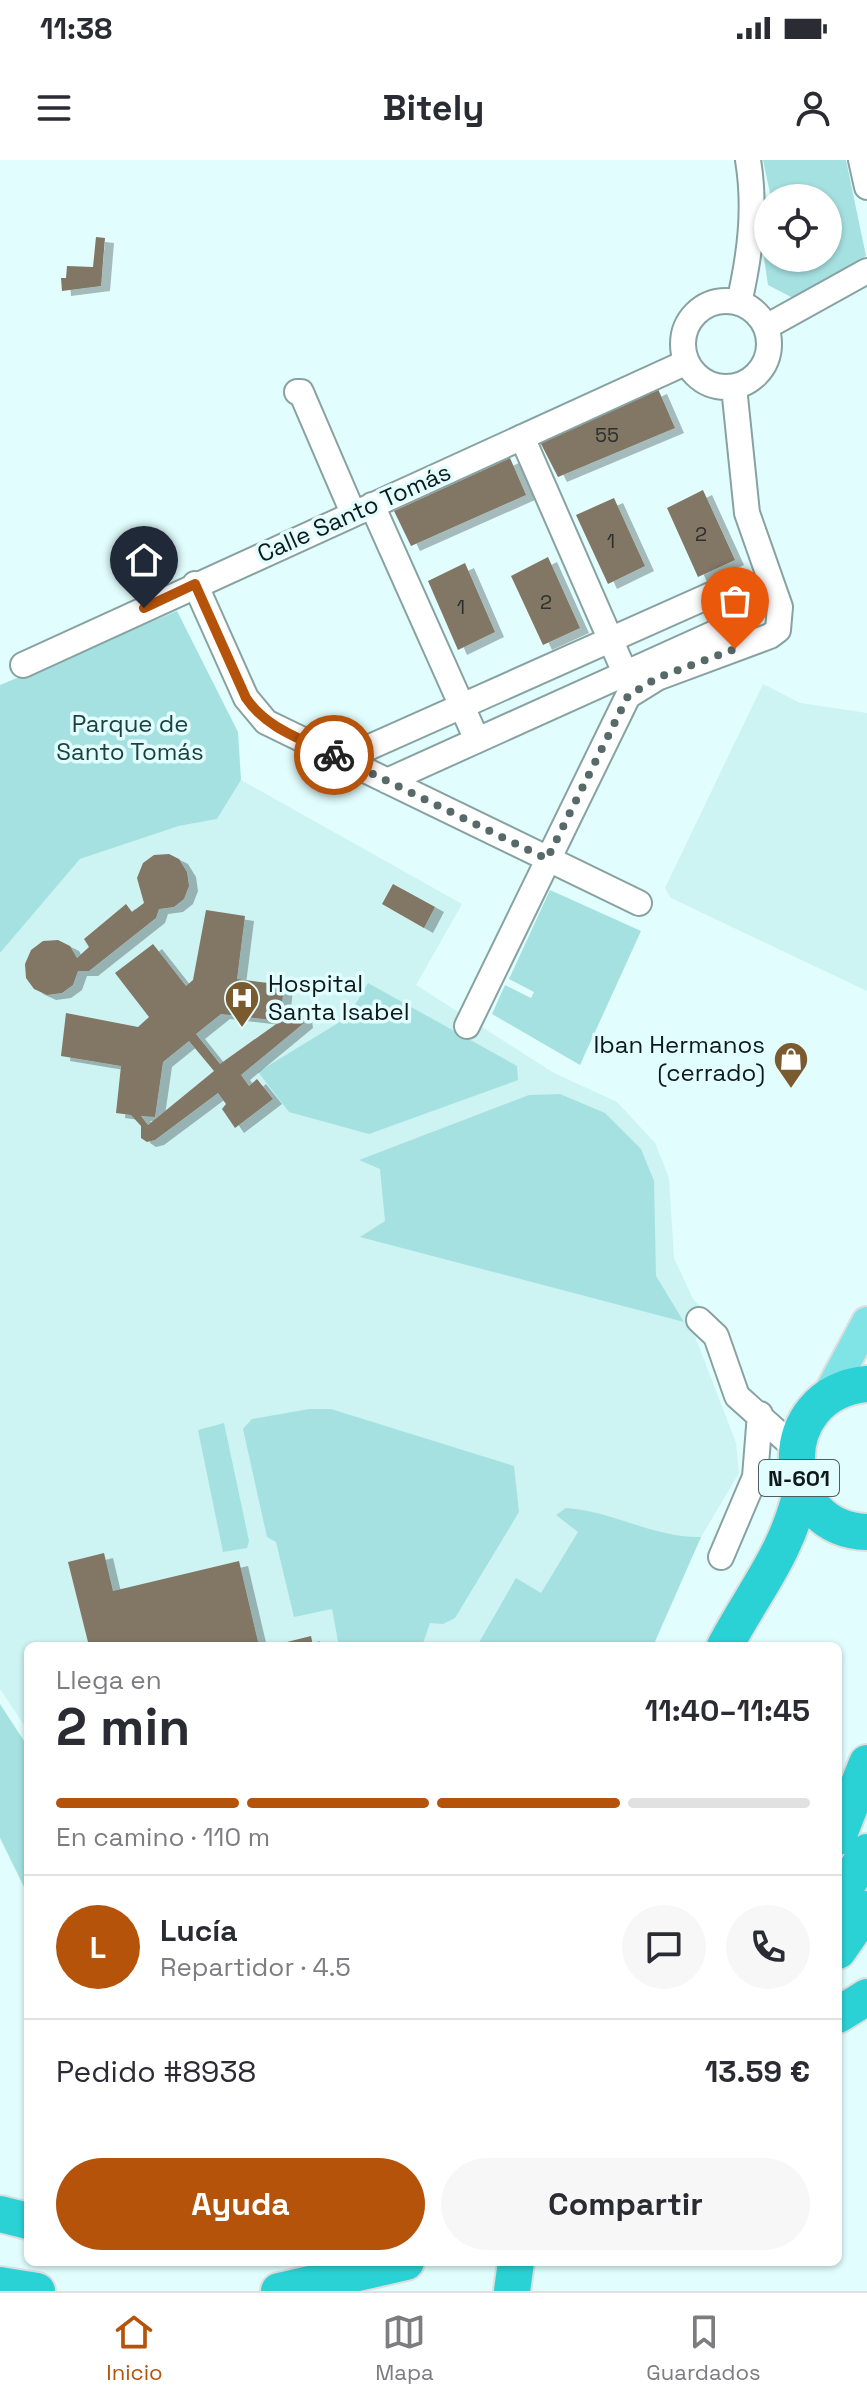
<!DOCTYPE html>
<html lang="es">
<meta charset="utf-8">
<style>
body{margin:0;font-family:"Space Grotesk",sans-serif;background:#f7f7f7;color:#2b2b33;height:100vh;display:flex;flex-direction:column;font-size:30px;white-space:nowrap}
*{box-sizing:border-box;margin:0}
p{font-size:26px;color:#7c7c81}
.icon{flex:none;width:44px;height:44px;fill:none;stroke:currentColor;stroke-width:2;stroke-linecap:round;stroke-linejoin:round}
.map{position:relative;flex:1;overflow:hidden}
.side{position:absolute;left:24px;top:1482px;width:818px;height:624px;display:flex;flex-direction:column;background:#fff;border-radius:12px;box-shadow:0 2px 6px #0004}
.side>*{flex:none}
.tools{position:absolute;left:754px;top:24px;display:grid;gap:16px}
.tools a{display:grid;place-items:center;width:88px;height:88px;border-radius:50%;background:#fff;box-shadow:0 2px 6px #0004;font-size:40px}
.pin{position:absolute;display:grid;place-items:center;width:68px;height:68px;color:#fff;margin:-82px -34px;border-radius:50% 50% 50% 0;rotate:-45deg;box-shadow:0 0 8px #0007}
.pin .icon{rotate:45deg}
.courier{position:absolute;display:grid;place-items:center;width:80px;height:80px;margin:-40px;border:6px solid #b45309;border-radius:50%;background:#fff;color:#222;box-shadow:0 2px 10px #0007}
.headline em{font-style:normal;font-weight:600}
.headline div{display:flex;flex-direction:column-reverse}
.headline{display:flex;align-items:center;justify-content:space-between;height:136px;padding:0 32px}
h1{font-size:52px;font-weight:600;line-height:60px}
.bar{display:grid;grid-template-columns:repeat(4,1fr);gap:12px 8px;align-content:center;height:96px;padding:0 32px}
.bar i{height:10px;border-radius:6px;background:#e1e1e2}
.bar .active{background:#b45309}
.bar p{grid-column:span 4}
.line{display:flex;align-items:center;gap:20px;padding:0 32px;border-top:2px solid #e1e1e2}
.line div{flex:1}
.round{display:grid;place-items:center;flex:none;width:84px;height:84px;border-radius:42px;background:#f7f7f7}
.button{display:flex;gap:16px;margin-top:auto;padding:16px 32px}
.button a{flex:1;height:92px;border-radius:48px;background:#b45309;color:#fff;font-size:32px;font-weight:600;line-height:92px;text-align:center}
.button a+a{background:#f7f7f7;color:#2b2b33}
.status{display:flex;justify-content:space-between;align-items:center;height:56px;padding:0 40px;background:#fff;direction:ltr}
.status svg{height:22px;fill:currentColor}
header{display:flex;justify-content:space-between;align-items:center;height:104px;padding:0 32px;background:#fff;font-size:36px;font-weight:600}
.tab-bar{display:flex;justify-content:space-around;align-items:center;height:112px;border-top:2px solid #e1e1e2;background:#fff;font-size:22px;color:#7c7c81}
.tab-bar a{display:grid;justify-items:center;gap:4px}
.tab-bar .active{color:#b45309}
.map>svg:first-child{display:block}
.built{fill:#cdf3f3}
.green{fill:#a6e1e1}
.building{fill:#827665;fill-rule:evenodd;filter:url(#shadow)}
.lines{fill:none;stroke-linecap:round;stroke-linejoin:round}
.minor-casing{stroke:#88a2a2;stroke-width:28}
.major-casing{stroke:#dddfdf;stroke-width:34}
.highway-casing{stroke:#dddfdf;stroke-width:40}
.minor{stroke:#fff;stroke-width:24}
.major{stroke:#80e4e6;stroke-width:30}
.highway{stroke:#2bd2d5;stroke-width:36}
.done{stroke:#586969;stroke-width:8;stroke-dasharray:0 14.4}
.route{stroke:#b45309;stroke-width:10}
.labels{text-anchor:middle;stroke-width:7;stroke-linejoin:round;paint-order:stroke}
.number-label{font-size:20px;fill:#2c302c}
.shield{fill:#e1fdfd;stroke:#4e5d5d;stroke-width:2}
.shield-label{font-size:22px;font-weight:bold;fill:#0f1919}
.street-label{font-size:24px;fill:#0f1919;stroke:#e1fdfd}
.park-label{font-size:24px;fill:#1c3f3f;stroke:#e1fdfd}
.poi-label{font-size:24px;fill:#0f1919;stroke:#e1fdfd;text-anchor:start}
</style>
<div class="status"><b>11:38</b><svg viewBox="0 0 49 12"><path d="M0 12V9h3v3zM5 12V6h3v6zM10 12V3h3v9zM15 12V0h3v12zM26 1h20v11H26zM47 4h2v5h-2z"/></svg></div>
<header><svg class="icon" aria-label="menu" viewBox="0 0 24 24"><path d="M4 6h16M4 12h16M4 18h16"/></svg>Bitely<svg class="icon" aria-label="person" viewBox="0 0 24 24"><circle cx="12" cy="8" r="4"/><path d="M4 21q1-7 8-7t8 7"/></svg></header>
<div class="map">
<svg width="867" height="2131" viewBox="0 0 867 2131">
<defs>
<filter id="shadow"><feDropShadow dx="9" dy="5" stdDeviation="0" flood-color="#0004"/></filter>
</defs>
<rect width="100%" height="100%" fill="#e1fdfd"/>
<!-- built -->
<path class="built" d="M763,524L800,543L867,553V831L671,738L665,728Z
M241,620L462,744L416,825L554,913L617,942L655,983L669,1018L674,1098L693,1139L704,1150L693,1171L736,1283L739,1313L701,1377L653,1486H28V1571L0,1529V793L80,699L179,666L217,659Z"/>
<!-- green -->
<path class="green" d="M763,0H846L866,96L793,138L768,125L764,98L768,84V98H828V38H771Z
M177,451L238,572L241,620L217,659L179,666L80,699L0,793V525Z
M550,730L641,771L580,905L492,854L505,825L531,838L534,832L509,819Z
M368,823L517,906L518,920L369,974L289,952L258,912L348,857Z
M560,934L605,953L641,989L654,1021L656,1116L684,1162L360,1077L385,1061L380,1009L359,1000L529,935Z
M309,1249H331L514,1306L519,1352L455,1458L443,1464L430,1463L422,1486H339L332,1449L294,1457L276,1382L267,1377L243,1269L252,1259Z
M224,1263L249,1381L247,1388L223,1392L198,1270Z
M566,1348C613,1351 654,1378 701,1377L653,1486H477L516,1418L541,1433L578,1372L556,1355Z
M0,1544L28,1587V1735L0,1678Z"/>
<!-- building -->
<path class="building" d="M96,77L105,78L101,126L62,131L61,118H66L67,106L93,107Z
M658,229L675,268L558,317L540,282Z
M510,298L526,335L411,386L394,351Z
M703,330L735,400L698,417L667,348Z
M614,338L645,406L608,424L576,355Z
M548,397L580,468L543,485L511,416Z
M465,403L495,472L458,490L428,421Z
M169,694L179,699L187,712L189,726L184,739L174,747L159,749L156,758L89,811H78L73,825L62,833L47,835L34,829L26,818L25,804L31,790L43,781L58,780L70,786L77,798L89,787L84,779L126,744L132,752L144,743L137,718L143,703L154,695Z
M393,724L435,747L424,768L382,744Z
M206,750L245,756L237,819L284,825L280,861L221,854L196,874L220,904L293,852L303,856L304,863L241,915L249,926L257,919L273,939L235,968L222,949L226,944L218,933L155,980L147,982L141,978V966L131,955L116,953L121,906L61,896L66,853L138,867L149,857L115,813L153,784L186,826L193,820ZM189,881L214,911L148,965L141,956L155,957L163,902Z
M104,1393L113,1431L239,1401L259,1486H89L68,1402Z
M311,1476L313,1486H275V1485Z"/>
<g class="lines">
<!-- minor casing -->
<g class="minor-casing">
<path id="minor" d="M861,0L867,27
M683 184a43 43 0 1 1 86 0a43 43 0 1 1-86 0Z
M739,143C750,95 756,49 748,0
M766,167L867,111
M297,232H301L353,353
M522,277L625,513
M372,345L477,580
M195,424L246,538L266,562L639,743
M23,505L687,202
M343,599L722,430L730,429L742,436L746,451L737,463L387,621
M467,866L628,536L657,518L770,476L778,470L780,447L747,353L734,227
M699,1160L716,1176L737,1236L796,1289
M721,1397L755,1317L760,1254"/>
</g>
<!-- major casing -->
<g class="major-casing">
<path id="major" d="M828,1235L867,1162"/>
</g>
<!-- highway casing -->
<g class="highway-casing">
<path id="highway" d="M867,1224C770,1233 777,1370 867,1372
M725,1486C756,1428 787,1394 802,1328
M838,1677L867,1603
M838,1740L867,1692
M838,1791L867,1749
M838,1855L867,1837
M0,2054L28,2061
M0,2125L37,2131
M279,2131L406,2102
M512,2131L516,2102"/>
</g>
<!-- minor -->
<use href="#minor" class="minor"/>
<!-- major -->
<use href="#major" class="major"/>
<!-- highway -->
<use href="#highway" class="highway"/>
</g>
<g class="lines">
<!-- done -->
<path class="done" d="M334,595L547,699L628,536L657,518L735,489"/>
<!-- route -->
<path class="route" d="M144,448L195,424L246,538C267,569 302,579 334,595"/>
</g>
<!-- icons -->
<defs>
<g id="hospital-pin" transform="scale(1.8)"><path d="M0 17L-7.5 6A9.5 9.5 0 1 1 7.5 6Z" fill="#795b2f" stroke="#e1fdfd"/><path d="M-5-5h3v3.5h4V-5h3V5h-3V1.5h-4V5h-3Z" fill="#fff"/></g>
<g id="shop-pin" transform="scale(1.8)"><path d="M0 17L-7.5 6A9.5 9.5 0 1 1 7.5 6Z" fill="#795b2f" stroke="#e1fdfd"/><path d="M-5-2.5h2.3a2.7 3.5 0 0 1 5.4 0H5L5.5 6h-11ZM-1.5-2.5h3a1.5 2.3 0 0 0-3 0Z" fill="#fff"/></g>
</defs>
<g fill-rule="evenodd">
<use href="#hospital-pin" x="242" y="838"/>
<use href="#shop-pin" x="791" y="899"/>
</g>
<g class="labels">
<!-- number labels -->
<g class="number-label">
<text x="607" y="282">55</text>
<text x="701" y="381">2</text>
<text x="611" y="388">1</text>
<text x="546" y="449">2</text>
<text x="461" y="454">1</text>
</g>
<!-- shield labels -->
<rect class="shield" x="759" y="1300" width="80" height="36" rx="6"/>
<g class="shield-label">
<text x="799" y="1326">N-601</text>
</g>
<!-- street labels -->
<g class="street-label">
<text transform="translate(354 353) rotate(-24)" y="8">Calle Santo Tomás</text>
</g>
<!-- park labels -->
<g class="park-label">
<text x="130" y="572">Parque de<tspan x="130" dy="28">Santo Tomás</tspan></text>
</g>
<!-- poi labels -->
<g class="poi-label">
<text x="268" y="832">Hospital<tspan x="268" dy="28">Santa Isabel</tspan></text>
<text x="765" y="893" text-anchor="end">Iban Hermanos<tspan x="765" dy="28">(cerrado)</tspan></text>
</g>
</g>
</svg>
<div class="tools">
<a><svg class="icon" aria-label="locate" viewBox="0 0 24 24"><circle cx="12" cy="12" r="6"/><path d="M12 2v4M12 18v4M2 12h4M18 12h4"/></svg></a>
</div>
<div class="pin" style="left:735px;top:489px;background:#ea580c"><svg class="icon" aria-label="bag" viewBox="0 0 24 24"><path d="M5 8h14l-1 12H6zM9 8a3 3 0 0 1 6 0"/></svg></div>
<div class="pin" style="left:144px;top:448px;background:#1f2937"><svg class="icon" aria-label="home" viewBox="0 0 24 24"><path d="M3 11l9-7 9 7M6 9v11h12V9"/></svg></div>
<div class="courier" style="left:334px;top:595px"><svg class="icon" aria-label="bike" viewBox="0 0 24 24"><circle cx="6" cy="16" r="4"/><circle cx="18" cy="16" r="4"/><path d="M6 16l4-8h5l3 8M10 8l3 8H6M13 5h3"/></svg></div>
<section class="side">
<div class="headline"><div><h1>2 min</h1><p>Llega en</p></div><em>11:40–11:45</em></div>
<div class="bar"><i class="active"></i><i class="active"></i><i class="active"></i><i></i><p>En camino · 110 m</p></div>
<div class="line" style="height:144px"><b class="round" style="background:#b45309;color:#fff">L</b><div><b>Lucía</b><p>Repartidor · 4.5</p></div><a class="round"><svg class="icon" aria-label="chat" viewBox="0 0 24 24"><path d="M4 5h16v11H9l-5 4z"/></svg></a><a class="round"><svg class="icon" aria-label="phone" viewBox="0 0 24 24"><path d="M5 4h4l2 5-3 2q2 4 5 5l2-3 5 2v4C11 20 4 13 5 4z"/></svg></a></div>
<div class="line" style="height:104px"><div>Pedido #8938</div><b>13.59 €</b></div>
<div class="button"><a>Ayuda</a><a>Compartir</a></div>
</section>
</div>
<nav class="tab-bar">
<a class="active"><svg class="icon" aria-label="home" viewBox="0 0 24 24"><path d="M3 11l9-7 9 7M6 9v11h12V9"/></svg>Inicio</a>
<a><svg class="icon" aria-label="map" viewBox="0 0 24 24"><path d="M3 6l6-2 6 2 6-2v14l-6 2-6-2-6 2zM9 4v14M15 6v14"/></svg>Mapa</a>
<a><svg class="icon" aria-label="saved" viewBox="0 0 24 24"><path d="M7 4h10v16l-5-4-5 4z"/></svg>Guardados</a>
</nav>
